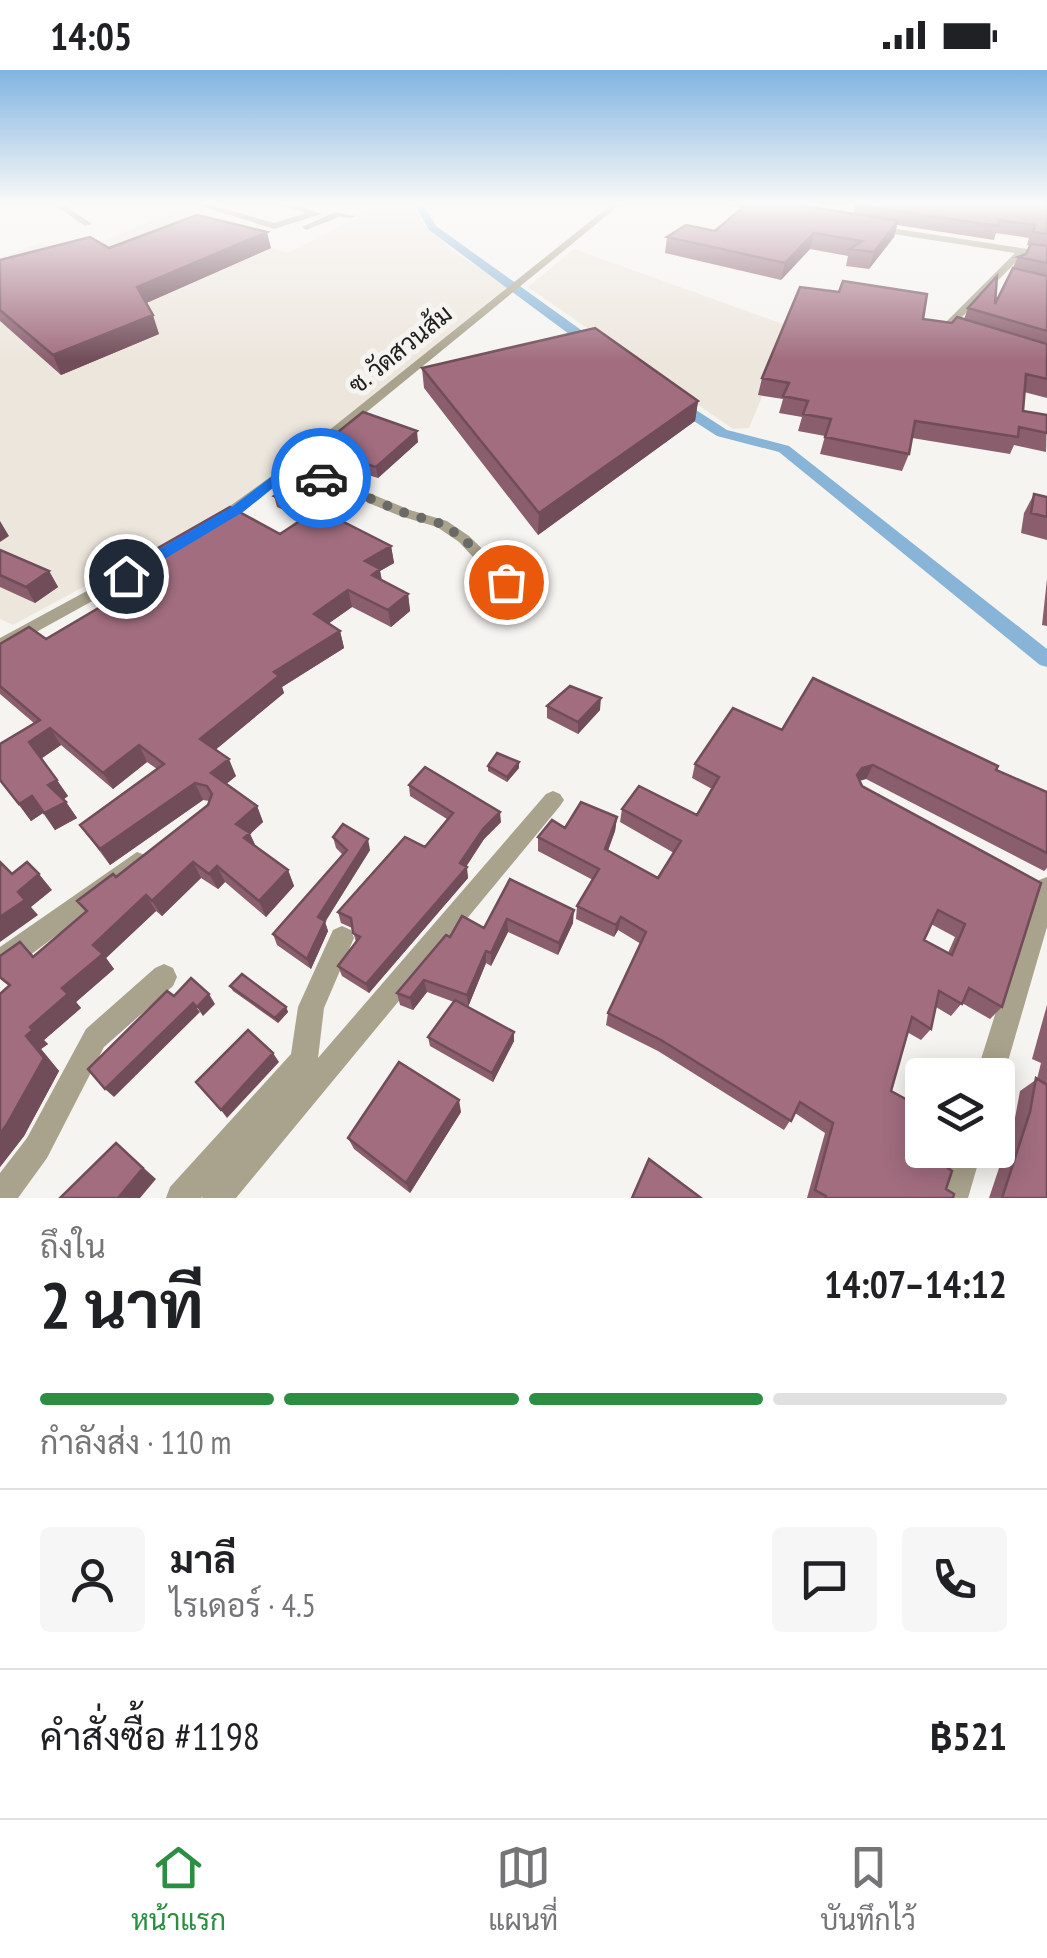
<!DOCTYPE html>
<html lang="th">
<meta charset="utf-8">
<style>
body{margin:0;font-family:"PT Sans Narrow",Sarabun,sans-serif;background:#f6f6f6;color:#202124;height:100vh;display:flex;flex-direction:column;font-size:38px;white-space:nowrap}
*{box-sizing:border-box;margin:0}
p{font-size:32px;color:#757577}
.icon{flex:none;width:55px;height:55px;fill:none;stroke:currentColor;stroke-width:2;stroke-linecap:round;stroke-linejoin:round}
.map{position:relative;height:1128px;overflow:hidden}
.side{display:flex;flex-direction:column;background:#fff;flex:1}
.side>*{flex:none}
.tools{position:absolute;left:905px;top:988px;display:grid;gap:20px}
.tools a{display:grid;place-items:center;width:110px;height:110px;border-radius:10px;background:#fff;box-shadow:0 5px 25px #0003;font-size:50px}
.pin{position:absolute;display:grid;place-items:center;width:85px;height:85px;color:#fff;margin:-42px;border:5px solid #fff;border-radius:50%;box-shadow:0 2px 10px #0007}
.courier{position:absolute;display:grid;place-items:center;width:100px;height:100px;margin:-50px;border:8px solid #1a73e8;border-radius:50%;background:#fff;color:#222;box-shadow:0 2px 12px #0007}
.head em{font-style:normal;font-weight:700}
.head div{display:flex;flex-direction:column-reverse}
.head{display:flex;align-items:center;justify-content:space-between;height:170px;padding:0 40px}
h1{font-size:65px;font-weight:700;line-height:75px}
.bar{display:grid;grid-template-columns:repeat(4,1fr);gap:15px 10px;align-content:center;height:120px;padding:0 40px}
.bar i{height:12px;border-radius:8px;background:#e0e0e0}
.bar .on{background:#2c8e42}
.bar p{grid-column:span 4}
.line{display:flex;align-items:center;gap:25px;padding:0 40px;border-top:2px solid #e0e0e0}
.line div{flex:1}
.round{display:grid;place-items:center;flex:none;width:105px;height:105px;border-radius:10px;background:#f6f6f6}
.status{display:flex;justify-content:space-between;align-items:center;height:70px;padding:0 50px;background:#fff;direction:ltr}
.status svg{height:28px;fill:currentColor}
.tabs{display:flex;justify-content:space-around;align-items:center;height:140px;border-top:2px solid #e0e0e0;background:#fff;font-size:28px;color:#757577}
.tabs a{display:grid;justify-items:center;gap:5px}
.tabs .on{color:#2c8e42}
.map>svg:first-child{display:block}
.built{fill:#ede6dd}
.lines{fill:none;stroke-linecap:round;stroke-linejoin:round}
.canal{fill:#87b4d7;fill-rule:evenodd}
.minor{fill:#a9a28c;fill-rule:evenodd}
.wall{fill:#8a5e6d;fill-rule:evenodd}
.shaded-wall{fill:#714c59}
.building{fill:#a16d7f;stroke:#714c59;stroke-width:2.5;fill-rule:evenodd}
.route{fill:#1a73e8}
.done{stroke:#6a6967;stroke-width:10;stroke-dasharray:0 18}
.labels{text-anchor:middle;stroke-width:10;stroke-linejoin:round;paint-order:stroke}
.far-street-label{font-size:25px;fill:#1f1e1d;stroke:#f6f4f1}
</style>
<div class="status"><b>14:05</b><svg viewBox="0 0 49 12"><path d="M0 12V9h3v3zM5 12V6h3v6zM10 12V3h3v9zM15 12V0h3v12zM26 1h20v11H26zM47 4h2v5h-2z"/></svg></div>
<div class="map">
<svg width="1047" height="1128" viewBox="0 0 1047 1128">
<rect width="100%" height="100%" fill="#f6f4f1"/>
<!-- built -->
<path class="built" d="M384,133H412L423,155L457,184L508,216L253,425L13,555L0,549V188L41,173L67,185L163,147L185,143L211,151L200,157L288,183Z
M574,179L791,257L749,358L733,359L528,217Z"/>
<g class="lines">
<!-- canal -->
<path class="canal" d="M414,133H423L436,156L602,275V281H592L429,160Z
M669,329H679L727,360L789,376L1047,579V597L1040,595L779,382L717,366L669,335Z"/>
<!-- minor -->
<path class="minor" d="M52,133H62L92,154L85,156Z
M192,133H205L274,153L306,143L276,133H289L322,144L274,159Z
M613,133H622L302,395L410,440L447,451L469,466L512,508L514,512L512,516H500L459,472L437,457L400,446L294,402L222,455H212L209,452L212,449L277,402Z
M714,133H733L771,141L767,143Z
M335,142L356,146L352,148L339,147L306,160L302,157Z
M871,155L1047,182V188L1024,184L955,254L956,257L970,264L965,267L947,261L945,253L1015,183L868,160Z
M157,483L163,484L165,488L163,492L0,582V568Z
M553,721L560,724L564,730L560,736L236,1128H202L203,1126L201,1128H166L170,1117L291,984L298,937L333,860L342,856L351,860L354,868L324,938L318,988L546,724Z
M137,782L145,785L148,792L145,799L9,901L0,904V877Z
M1047,807V857L1004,1005L998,1016V1005H976L1035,818L1039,810Z
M164,894L173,898L177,907L173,916L104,977L47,1088L18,1128H0V1103L27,1068L86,959L155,898Z
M954,1080H982L968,1128H938Z"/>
</g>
<!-- wall -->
<path class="wall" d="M855,133H1047V328L1024,322L1023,341L1047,345L1046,382L1014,375L1010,384L912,368L909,384L902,401L820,384L825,366L798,361L802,347L779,343L783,329L758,325L762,308L923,249L952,253L964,249L968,238L995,234L1018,187L1026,184L1030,176L1027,175L1029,168L996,163L994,170L897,155L894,167L869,199L846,196L848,186L810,179L781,210L665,183L667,167L854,144Z
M109,178H271L146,233L159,264L61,305L0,251V190Z
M422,298L698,331L695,351L538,465L424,318Z
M328,370L418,372L378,408L338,396L337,385L330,381Z
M1034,424L1047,427V470L1021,463L1024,443Z
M274,426L339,432L323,441L391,476L394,493L380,501L382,510L408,524L410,541L391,557L352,537L329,553L340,561L344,578L282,617L284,623L215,680L236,706L226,714L257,736L263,752L250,764L256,777L288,800L294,816L266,847L225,812L218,819L201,808L162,846L156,841L106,888L114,899L76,932L81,938L44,970L48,974L41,979L59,1001L24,1066L0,1097V924L9,916L0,909V886L20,872L34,886L86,842L77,831L116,807L208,735L209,731L203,730L110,795L80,755L157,699L147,692L113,719L61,675L41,689L68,726L64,729L77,748L55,760L43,743L31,751L0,710L34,653L0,624V574L46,569L145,510L142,508L135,491L280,464L303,449L277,437Z
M0,480L49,501L58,517L35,533L0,517Z
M1047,509V556L1042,555Z
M547,636L600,640L578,664L547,648Z
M782,660L996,700L1047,722V798L1044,801L866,709L859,710L862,716L1041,813L1002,937L990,949L962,933L951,946L936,937L931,959L921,970L907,962L891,1021L941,1093L946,1119L953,1128H807L825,1063L795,1043L784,1060L658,981L606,955L608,943L641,874L618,860L614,867L576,849L577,836L593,810L538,781V767L565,758L617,747L615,761L608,781L658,808L674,783L620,752L622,739L697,745L712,719L692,708L695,694ZM931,854L955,867L948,883L924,870Z
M519,692V698L507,712L488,701V696Z
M409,715L501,752L484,769L466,797L468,808L369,923L342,906L338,896L356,872L352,858L341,853L338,842L425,777L447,749L410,726Z
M333,767L370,780L325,852L328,861L311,899L277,875L273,864L343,785L336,778Z
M510,809L573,853L558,885L508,862L491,896L486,893L468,937L514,962V971L493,1012L430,976L428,967L454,932L427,922L413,940L400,935L397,923L450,867L484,858Z
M230,916L286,937L288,942L278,953L233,921Z
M1047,935V1128H989L1014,1053L1020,1021L1037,1009L1041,993L1032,989Z
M461,1042L410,1123L354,1079L348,1068Z"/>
<!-- shaded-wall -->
<path class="shaded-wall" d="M898,151L894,167L869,199L874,182Z
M267,162L271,178L142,235L137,217Z
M814,163L810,179L781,210L785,193Z
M153,245L159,264L61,305L53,285Z
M698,331L695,351L538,465L539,443Z
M417,361L418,372L378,408L376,397Z
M337,421L339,432L308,451L306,440Z
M0,451L9,466L0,472Z
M391,476L394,493L380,501L382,516L374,521L365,491Z
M49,501L58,517L35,533L26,517Z
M348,520L352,537L318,561L314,544Z
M408,524L410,541L391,557L388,540Z
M340,561L344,578L282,617L284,623L208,686L200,669L274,602Z
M601,628L600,640L578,664V652Z
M50,658L61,675L40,689L29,672Z
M139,675L147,692L113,719L103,703Z
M229,689L236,706L219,720L211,703Z
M519,692V698L507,712V707Z
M873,695L866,709L856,712L851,719L862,698Z
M57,710L68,726L60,732L48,715Z
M195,713L203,730L110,795L100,779Z
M32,726L43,743L31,751L19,734Z
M66,732L77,748L55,760L44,743Z
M257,736L263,752L250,764L257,779L251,785L236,754Z
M500,742L501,752L484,769L461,804L460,793L483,759Z
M617,747L615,761L603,793L605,779Z
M368,769L370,780L325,852L328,861L311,899L307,889L318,847Z
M193,792L201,808L162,846L152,831Z
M217,796L225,812L218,819L209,804Z
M467,797L468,808L369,923L366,914Z
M288,800L294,816L266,847L259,831Z
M39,804L52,820L31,837L38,845L0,872V847L18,822Z
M146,825L156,841L106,888L114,899L76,932L81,938L44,970L30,957L93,875Z
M574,840L573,853L558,885L559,873Z
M621,847L618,860L614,867L616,855Z
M507,849L508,862L491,896V883Z
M486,881V893L468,937L467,925Z
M424,910L427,922L413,940L410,928Z
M209,924L215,934L203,946L197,937Z
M193,933L200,942L114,1027L105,1019Z
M286,937L288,942L278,953L275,948Z
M33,960L48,974L41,979L59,1001L24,1066L0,1097V1064L26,966Z
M514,962V971L493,1012L492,1003Z
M273,983L279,992L227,1048L221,1040Z
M459,1030L461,1042L410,1123L406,1113Z
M116,1073L156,1109L140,1128H118Z"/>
<!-- building -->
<path class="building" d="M748,133H788L898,151L874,182L850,179L862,171L814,163L785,193L667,167L686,155L715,161Z
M857,133H1047V164L1033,162L1035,155L999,150V156L856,135Z
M197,145L267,162L137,217L153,245L53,285L0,240V190L90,167L109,178Z
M1031,174L1047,176V193L1018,187L1026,184Z
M1013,198L1047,206V261L968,238L997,206L995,234Z
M843,211L927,224L923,249L952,253L957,247L1047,274V309L1026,304L1023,341L1047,345V363L1019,357L1018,367L915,351L909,384L825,367L831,349L803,344L808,331L783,326L789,313L762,308L800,217L839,222Z
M595,258L698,331L539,443L422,298Z
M363,342L417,361L376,397L336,385L344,379L328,370Z
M306,406L337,421L306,440L274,426Z
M1034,424L1047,427V447L1031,443Z
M230,437L280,464L318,439L391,476L365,491L380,499L372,505L408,524L388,540L348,520L314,544L340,561L274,602L279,606L200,669L229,689L211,703L257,736L236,754L250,763L244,768L288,800L259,831L217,796L209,804L193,792L152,831L146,825L93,875L103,884L62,918L68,924L30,957L33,960L26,966L44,988L7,1054L0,1064V924L10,915L0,907V886L20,872L33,887L87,841L77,831L113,804L116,807L208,735L212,724L207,716L195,713L100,779L80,755L164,694L139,675L103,703L50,658L29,672L57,710L48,715L66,732L44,743L32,726L19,734L0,710V674L40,650L0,616V574L29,557L46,569L156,504L135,491Z
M0,480L49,501L26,517L0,505Z
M813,608L998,696L996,700L1047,722V783L873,695L862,698L857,705L862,716L1041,813L1002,937L969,918L962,934L939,921L931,959L912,947L891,1021L922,1038V1080H944L941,1093L952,1101L946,1119L954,1124L953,1128H825L826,1126L815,1120L833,1053L800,1032L791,1051L661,970L608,943L646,862L621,847L616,855L577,836L599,799L538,767L552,750L565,758L581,732L617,747L605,779L658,808L681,771L622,739L639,716L697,745L719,707L695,694L733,638L782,660ZM938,840L965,854L952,885L924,870Z
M570,616L601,628L578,652L547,636Z
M497,683L519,692L507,707L488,696Z
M425,697L500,742L483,759L460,793L467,797L366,914L338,896L360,867L353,863L351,848L338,842L405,767L425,777L453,743L409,715Z
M343,754L368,769L318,847L325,851L307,889L273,864L347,780L333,767Z
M0,792L12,804L27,792L39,804L18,822L25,830L0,847Z
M510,809L574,840L559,873L507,849L491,883L486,881L467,925L424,910L410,928L397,923L446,865L450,867L462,846L484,858Z
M242,904L286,937L275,948L230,916Z
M191,908L209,924L197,937L193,933L105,1019L88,999L167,921L174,926Z
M455,930L514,962L492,1003L428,967Z
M248,960L273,983L221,1040L196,1012Z
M399,992L459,1030L406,1113L348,1068Z
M1036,1008L1047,1015V1128H1002L1030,1042Z
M116,1073L143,1098L118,1128H60Z
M649,1089L701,1128H632Z"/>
<!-- sky -->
<linearGradient id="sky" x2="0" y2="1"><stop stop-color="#81b4e1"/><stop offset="0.46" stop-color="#fbfaf9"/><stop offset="1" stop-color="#fbfaf9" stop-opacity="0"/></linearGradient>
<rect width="1047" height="291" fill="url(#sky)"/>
<!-- route -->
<path class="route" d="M288,394H297L328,408L321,411L294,401L243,442L131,509H120V502L233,436Z"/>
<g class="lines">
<!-- done -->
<path class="done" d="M321,408L405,443L442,454L464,469L506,512"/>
</g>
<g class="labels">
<!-- far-street labels -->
<g class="far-street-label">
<text transform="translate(400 279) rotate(-39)" y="9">ซ. วัดสวนส้ม</text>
</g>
</g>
</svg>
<div class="tools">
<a><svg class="icon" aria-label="layers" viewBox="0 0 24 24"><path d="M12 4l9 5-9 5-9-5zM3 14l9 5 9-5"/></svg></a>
</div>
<div class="pin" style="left:506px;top:512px;background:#ea580c"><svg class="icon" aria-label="bag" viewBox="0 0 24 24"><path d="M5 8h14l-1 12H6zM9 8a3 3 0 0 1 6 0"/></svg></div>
<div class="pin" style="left:126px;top:506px;background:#1f2937"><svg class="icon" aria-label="home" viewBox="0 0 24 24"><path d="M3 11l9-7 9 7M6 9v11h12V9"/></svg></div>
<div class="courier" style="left:321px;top:408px"><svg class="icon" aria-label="car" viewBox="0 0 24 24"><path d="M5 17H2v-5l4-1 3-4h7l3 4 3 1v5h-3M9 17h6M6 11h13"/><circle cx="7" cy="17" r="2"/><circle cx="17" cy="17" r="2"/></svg></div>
</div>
<section class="side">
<div class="head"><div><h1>2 นาที</h1><p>ถึงใน</p></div><em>14:07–14:12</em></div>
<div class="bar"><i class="on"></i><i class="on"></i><i class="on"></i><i></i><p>กำลังส่ง · 110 m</p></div>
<div class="line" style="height:180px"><a class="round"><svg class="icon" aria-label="person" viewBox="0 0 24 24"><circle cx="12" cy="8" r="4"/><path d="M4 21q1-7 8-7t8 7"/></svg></a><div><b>มาลี</b><p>ไรเดอร์ · 4.5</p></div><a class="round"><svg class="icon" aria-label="chat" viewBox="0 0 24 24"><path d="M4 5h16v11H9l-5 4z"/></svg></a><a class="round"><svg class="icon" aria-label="phone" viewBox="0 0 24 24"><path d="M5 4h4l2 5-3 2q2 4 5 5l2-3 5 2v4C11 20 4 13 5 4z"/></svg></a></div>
<div class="line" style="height:130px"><div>คำสั่งซื้อ #1198</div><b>฿521</b></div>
</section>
<nav class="tabs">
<a class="on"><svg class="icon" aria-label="home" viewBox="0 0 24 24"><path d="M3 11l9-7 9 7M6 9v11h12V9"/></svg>หน้าแรก</a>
<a><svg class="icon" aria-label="map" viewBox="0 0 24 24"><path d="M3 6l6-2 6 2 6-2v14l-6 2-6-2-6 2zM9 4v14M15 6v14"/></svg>แผนที่</a>
<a><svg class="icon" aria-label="saved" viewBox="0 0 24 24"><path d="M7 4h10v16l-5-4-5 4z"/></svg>บันทึกไว้</a>
</nav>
